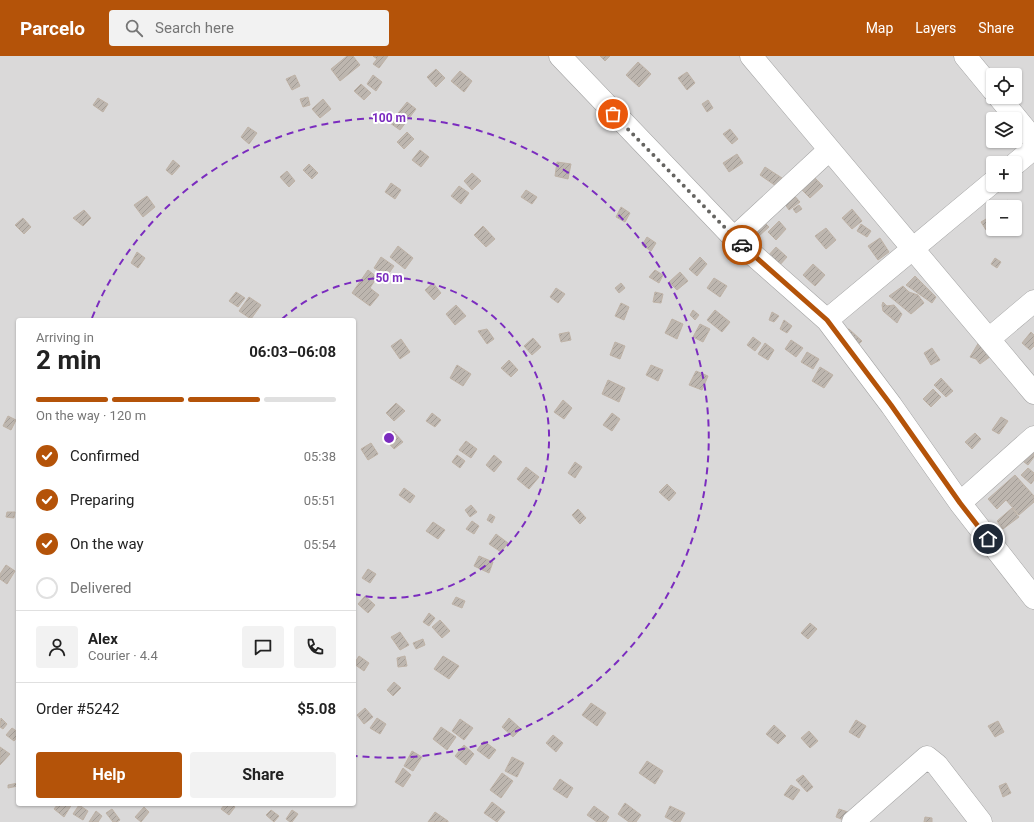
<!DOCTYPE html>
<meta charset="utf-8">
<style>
body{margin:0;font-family:Roboto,sans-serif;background:#f2f2f2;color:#222;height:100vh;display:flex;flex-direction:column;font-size:15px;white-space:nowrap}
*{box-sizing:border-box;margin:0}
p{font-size:13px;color:#767676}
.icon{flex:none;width:22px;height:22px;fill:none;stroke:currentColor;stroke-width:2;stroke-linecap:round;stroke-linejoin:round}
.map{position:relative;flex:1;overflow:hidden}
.details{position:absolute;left:16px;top:262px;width:340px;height:488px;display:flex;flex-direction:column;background:#fff;border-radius:4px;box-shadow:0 1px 3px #0004}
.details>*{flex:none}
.controls{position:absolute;left:986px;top:12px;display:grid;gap:8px}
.controls a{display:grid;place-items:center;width:36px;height:36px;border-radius:4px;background:#fff;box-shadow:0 1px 3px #0004;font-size:20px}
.pin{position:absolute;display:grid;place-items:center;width:34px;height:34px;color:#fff;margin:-17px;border:2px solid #fff;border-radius:50%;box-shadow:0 1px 4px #0007}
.courier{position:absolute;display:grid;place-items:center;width:40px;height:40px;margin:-20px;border:3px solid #b45309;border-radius:50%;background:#fff;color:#222;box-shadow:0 1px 5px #0007}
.overview em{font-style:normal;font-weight:700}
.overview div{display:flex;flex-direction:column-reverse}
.overview{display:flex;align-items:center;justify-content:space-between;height:68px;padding:0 20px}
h1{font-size:26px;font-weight:700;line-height:30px}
.bar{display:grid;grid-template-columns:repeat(4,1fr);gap:6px 4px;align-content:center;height:48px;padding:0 20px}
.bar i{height:5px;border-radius:3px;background:#e0e0e0}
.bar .selected{background:#b45309}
.bar p{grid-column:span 4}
.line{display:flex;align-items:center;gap:10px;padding:0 20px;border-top:1px solid #e0e0e0}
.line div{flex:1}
.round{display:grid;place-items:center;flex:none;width:42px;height:42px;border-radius:4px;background:#f2f2f2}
ol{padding:0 20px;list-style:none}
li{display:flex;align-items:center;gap:12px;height:44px}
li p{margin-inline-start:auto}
li .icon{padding:4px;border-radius:50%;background:#b45309;color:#fff;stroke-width:4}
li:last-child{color:#767676}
li i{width:22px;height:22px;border:2px solid #e0e0e0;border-radius:50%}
.action{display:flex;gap:8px;margin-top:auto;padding:8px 20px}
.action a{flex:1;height:46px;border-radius:4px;background:#b45309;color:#fff;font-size:16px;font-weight:700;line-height:46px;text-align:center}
.action a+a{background:#f2f2f2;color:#222}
header{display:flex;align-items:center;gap:24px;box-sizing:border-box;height:56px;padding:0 20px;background:#b45309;color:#fff}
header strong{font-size:19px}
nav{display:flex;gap:22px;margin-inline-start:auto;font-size:14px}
.search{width:280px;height:36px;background:#f2f2f2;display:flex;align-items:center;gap:10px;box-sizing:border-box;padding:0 14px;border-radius:4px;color:#767676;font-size:15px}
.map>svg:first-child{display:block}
.residential{fill:#dad9d9;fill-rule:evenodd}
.building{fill:url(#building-hatch);stroke:#beb2a6}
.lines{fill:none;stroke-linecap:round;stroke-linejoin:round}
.street-casing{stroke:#a3a3a3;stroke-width:23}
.street{stroke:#fff;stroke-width:22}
.done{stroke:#656461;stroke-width:4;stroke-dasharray:0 7.2}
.route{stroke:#b45309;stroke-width:5}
.ring{fill:none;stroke:#7b2cbf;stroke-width:2;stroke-dasharray:7 5}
.centre{fill:#7b2cbf;stroke:#fff;stroke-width:2}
.ring-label{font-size:12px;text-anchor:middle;font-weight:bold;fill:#7b2cbf;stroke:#fff;stroke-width:4;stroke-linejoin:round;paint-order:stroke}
</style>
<header>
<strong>Parcelo</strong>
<div class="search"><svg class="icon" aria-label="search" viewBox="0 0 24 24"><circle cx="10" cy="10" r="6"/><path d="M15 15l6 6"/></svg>Search here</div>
<nav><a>Map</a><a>Layers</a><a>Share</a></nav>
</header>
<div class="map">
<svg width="1034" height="766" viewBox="0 0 1034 766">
<defs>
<pattern id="building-hatch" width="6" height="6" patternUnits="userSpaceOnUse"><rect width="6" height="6" fill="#bdb6af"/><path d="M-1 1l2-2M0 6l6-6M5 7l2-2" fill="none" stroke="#a29c96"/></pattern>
</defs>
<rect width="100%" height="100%" fill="#edeae2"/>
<!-- residential -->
<path class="residential" d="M0,0H1034V766H0ZM993,19H1015V41H993ZM993,63H1015V85H993ZM993,107H1015V129H993ZM993,151H1015V173H993ZM18,264H354V748H18Z"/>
<!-- building -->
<path class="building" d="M347,0H353L360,9L340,25L331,13Z
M373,0H388L379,12L373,8L377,3Z
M600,0H610L605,5Z
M638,6L651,18L639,31L626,19Z
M436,13L445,22L436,31L427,21Z
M460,15L472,25L464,36L451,25Z
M687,16L695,27L687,34L678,22Z
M295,19L300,30L292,34L286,23Z
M373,19L382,26L376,35L367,28Z
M361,28L371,37L364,44L354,35Z
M308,41L310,49L303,51L300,43Z
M98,42L108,48L103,56L93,49Z
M323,43L331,53L320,62L312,53Z
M708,44L713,52L707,56L702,48Z
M407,46L416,53L400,74L390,67Z
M248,71L257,77L249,88L241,81Z
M730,73L738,83L732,88L723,78Z
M407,76L414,83L404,93L397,86Z
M420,94L429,101L421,111L412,104Z
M737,98L743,107L729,116L723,107Z
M173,104L180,110L172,119L166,114Z
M557,106L571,108L568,123L555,120Z
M309,108L318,117L312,123L303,114Z
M765,111L782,122L776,130L760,119Z
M287,115L295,125L289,131L280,121Z
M472,117L481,125L472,134L464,125Z
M813,120L823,130L810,142L800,132Z
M391,127L401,134L395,143L385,136Z
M459,130L469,137L461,148L451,140Z
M526,134L537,141L532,148L521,141Z
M791,136L800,146L789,154L782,144Z
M147,140L155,151L143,161L134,149Z
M1008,144L1014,151H999Z
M799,149L802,153L796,157L793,153Z
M621,151L630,157L625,166L616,161Z
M852,153L862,165L852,173L842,162Z
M84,154L91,162L83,170L73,162Z
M23,162L31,171L24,178L15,169Z
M986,163L991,170L986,174L981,166Z
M763,165L769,171L759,180L753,174Z
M779,165L786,173L776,184L768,176Z
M861,168L871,175L867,181L857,175Z
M483,170L495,183L486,191L474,179Z
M826,172L836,184L826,193L815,180Z
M647,181L656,187L651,195L642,189Z
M880,182L889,196L878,204L868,190Z
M398,190L413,202L405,213L390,201Z
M776,191L787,201L778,211L767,201Z
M137,196L145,202L138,212L131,207Z
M381,201L394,210L387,220L374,212Z
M700,201L707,208L697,220L689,213Z
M995,202L1001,206L997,212L991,208Z
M813,208L825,219L815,230L803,219Z
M368,214L377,221L370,232L379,239L370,250L352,237Z
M655,214L663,219L659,227L649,221Z
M680,216L688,225L677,234L669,226Z
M915,220L936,241L932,247L906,229Z
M714,222L727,230L720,241L707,232Z
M433,227L441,237L434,244L425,234Z
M621,227L625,232L619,237L615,232Z
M903,230L909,236L918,239L924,247L911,258L889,240Z
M556,232L565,238L558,247L550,241Z
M236,236L245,242L238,251L229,245Z
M655,236L663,238L661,247L653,246Z
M249,241L261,249L251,263L239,255Z
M883,246L887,250L894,249L902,258L897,267L883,255L882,249Z
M621,247L629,251L624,264L615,260Z
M456,249L466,260L455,269L446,258Z
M693,254L699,259L695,264L690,259Z
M715,254L730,266L722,276L707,264Z
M772,256L779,260L774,266L769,264Z
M672,263L683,268L677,283L665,277Z
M784,264L792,270L787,277L780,273Z
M700,268L710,273L703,286L693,281Z
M487,273L494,283L487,288L478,275Z
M849,273L862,285L854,292L841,275Z
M569,276L571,284L561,286L559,278Z
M1031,276L1034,279V290L1030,294L1022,287Z
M753,281L761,287L755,295L747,289Z
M533,282L541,291L532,299L524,290Z
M401,283L410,296L400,303L391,290Z
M791,284L803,292L796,301L785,293Z
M615,286L625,290L620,303L610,299Z
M979,286L991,300L980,308L976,303L970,301Z
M765,287L774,294L768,304L758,298Z
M932,292L940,304L931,309L924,297Z
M807,296L819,303L813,313L801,306Z
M509,304L518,314L511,321L501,312Z
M457,309L471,318L463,330L450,322Z
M651,309L663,314L658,325L646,319Z
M820,311L833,319L824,332L812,325Z
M696,315L708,320L702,334L689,329Z
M941,322L953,335L946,341L934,329Z
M608,324L625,332L619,346L602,338Z
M933,333L941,341L931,351L923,343Z
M563,344L572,352L564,363L554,356Z
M396,347L405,355L394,365L386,357Z
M432,357L441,364L435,371L426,365Z
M612,357L620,363L612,375L603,369Z
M8,360L16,364L11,374L3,370Z
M1001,361L1008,365L999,378L992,374Z
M393,375L403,386L394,393L385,383Z
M975,377L981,383L972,393L965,386Z
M466,385L477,393L471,402L459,394Z
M371,387L378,398L368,404L361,393Z
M1034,393V401L1028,409L1020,403Z
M457,399L465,405L460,412L452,406Z
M494,399L502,406L494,416L486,409Z
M575,406L582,411L575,422L568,417Z
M526,411L539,421L529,433L517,423Z
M1028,412L1034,417V424L1031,428L1021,419Z
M1015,419L1034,440V446L1019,459L1006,444L997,453L988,443Z
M667,428L676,437L669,445L659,436Z
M404,432L415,440L410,447L399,439Z
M471,449L477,456L470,461L465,454Z
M1012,452L1019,461L1003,473L997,465Z
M578,453L586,462L580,468L572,459Z
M7,456H15L14,462L6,461Z
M490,458L495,461L492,467L487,464Z
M472,465L479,470L474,478L466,473Z
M433,466L445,474L438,483L426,475Z
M496,478L508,487L501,496L489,488Z
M479,500L493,506L489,517L474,510Z
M6,509L15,515L7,528L0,523V518Z
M368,513L376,518L370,527L362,522Z
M365,540L375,549L368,557L358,548Z
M456,541L465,545L462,552L452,548Z
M429,557L435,562L429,570L423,566Z
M440,564L450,575L442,582L432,571Z
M810,567L817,573L808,583L801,577Z
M400,576L409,589L400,594L391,581Z
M423,583L425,589L416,593L413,587Z
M359,600L369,607L364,615L354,608Z
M405,600L407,610L398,611L397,602Z
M443,600L459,610L449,623L434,613Z
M394,626L401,632L393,640L387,634Z
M591,647L606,657L597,670L582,659Z
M365,652L373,661L364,668L357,659Z
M1,662L7,668L3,673L0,671Z
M377,662L386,668L380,678L370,672Z
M509,662L521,673L513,681L502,671Z
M460,663L473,672L464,684L452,675Z
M856,664L866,670L859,682L849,676Z
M998,665L1004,676L995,681L988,670Z
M774,669L786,680L778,688L766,678Z
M441,671L456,681L447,694L433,683Z
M12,672L18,676V680L14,685L6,679Z
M809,675L818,685L810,692L801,682Z
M553,679L563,687L556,696L546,687Z
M484,685L496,694L489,703L477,694Z
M464,689L474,698L466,709L455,700Z
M0,691L10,698L0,709Z
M412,695L422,701L413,715L404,710Z
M512,701L524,707L517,721L505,715Z
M647,705L663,715L655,728L639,717Z
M403,712L411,719L403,731L395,726Z
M502,717L513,725L501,742L490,734Z
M803,719L813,731L807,736L796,724Z
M560,723L573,732L567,742L553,733Z
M18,727V730L8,732V729Z
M1006,727L1011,737L1003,741L999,730Z
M791,729L800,734L793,744L784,739Z
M492,746L505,756L497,766L484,757Z
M625,747L641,759L636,766H629L618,758Z
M58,748H72L64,761L54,753Z
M225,748H232L235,751L229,759L221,753Z
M79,749L88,755L83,764L73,758Z
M594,750L609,761L606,766H597L587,759Z
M670,750L685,757L680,766H675L665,761Z
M144,751L149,756L141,766L135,761Z
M112,753L120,764L117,766H113L106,757Z
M839,753L851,757L849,766L836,761Z
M271,754L279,760L274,766L266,759Z
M292,754L298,758L292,766H290L286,763Z
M96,755L102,760L98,766H89Z
M435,756L448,765V766H428Z
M925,761L932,762V766H924Z"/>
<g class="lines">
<!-- street casing -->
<g class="street-casing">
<path id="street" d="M560,0L734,182L827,264L891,349L960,447L1034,542
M751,0L1034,337
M965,0L993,34
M999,41L1034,84
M1015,108L1034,92
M734,182L829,94
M827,264L993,126
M989,283L1034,245
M960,447L1034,381
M853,766L927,701L937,709L981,766"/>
</g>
<!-- street -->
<use href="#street" class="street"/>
</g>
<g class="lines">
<!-- done -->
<path class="done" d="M613,58L742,189"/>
<!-- route -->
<path class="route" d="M742,189L827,264L891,349L960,447L988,483"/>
</g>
<!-- distance rings -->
<g class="ring">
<path d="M282 263A160 160 0 1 1 354 538"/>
<path d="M92 262A320 320 0 1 1 356 700"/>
</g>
<circle cx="389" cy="382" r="6" class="centre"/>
<g class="ring-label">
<text x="389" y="66">100 m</text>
<text x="389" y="226">50 m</text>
</g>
</svg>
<div class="controls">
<a><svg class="icon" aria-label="locate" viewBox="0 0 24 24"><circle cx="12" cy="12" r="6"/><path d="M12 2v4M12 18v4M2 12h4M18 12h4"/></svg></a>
<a><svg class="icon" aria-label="layers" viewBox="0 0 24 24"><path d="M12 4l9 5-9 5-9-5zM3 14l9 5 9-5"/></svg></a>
<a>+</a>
<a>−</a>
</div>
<div class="pin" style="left:613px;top:58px;background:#ea580c"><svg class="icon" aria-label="bag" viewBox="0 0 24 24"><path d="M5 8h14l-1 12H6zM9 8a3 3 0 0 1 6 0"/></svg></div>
<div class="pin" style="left:988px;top:483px;background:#1f2937"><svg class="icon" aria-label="home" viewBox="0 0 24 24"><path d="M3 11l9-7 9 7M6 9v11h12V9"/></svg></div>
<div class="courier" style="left:742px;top:189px"><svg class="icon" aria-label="car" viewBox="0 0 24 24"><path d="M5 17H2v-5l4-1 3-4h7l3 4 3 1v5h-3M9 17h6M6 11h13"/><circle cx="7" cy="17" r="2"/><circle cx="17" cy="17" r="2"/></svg></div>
<section class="details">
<div class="overview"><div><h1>2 min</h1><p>Arriving in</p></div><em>06:03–06:08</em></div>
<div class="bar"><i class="selected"></i><i class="selected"></i><i class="selected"></i><i></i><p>On the way · 120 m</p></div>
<ol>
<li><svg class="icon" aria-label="check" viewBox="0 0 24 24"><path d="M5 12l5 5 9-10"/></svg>Confirmed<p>05:38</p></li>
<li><svg class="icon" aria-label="check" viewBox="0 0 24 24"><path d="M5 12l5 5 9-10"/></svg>Preparing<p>05:51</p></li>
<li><svg class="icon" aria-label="check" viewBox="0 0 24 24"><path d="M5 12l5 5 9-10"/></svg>On the way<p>05:54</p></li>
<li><i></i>Delivered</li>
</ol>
<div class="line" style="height:72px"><a class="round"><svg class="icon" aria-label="person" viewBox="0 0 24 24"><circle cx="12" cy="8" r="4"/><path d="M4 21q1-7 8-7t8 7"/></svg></a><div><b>Alex</b><p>Courier · 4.4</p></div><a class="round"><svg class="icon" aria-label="chat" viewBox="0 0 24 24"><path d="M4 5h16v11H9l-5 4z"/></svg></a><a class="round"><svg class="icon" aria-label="phone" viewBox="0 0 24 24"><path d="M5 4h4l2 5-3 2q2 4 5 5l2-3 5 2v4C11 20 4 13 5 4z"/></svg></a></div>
<div class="line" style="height:52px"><div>Order #5242</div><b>$5.08</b></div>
<div class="action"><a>Help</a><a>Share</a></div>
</section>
</div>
